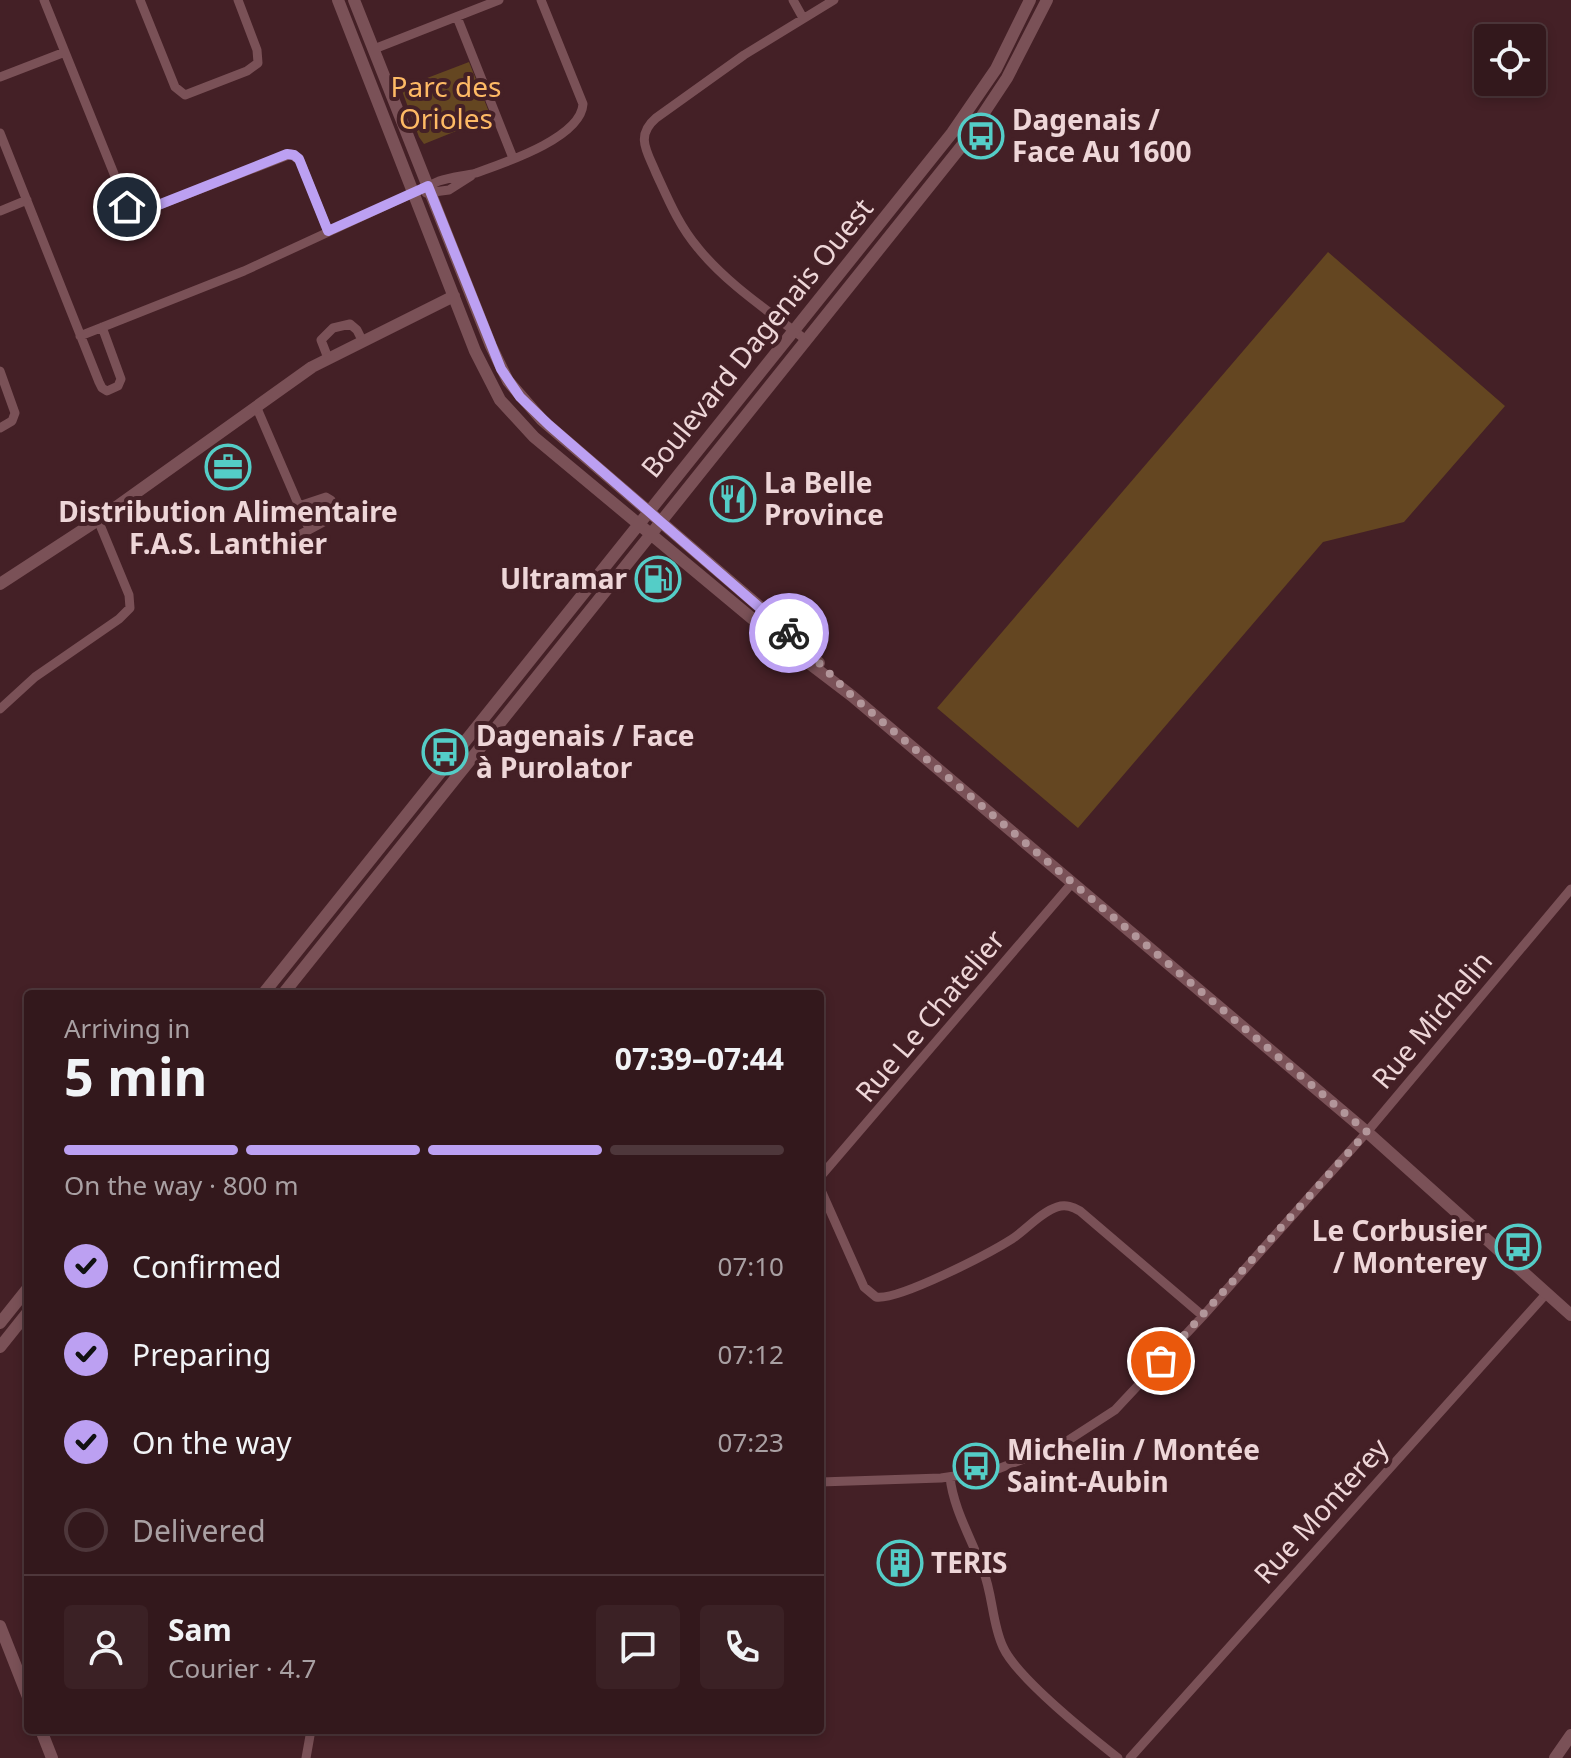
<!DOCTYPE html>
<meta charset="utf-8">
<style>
body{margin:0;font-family:"Noto Sans",sans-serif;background:#3b2125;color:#f1f3f6;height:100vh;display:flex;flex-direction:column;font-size:30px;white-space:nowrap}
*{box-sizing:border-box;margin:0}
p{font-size:26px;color:#a9a0a3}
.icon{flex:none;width:44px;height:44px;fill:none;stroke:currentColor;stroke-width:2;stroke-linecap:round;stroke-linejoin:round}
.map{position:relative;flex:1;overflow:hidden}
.panel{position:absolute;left:24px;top:990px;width:800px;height:744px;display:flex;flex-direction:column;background:#33181c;border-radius:8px;box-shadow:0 4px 12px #0003,0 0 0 2px #4e373b}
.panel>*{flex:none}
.controls{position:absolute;left:1474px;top:24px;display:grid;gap:16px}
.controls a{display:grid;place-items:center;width:72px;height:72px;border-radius:8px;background:#33181c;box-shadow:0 4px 12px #0003,0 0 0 2px #4e373b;font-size:40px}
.pin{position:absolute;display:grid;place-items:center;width:68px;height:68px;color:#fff;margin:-34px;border:4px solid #fff;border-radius:50%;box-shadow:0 2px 8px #0007}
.courier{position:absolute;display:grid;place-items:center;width:80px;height:80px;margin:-40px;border:6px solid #bca0f2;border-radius:50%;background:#fff;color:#222;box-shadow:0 2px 10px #0007}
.summary em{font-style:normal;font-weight:700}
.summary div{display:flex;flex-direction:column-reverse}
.summary{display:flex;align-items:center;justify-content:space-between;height:136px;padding:0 40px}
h1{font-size:52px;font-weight:700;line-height:60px}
.bar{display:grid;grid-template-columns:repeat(4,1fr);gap:12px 8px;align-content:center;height:96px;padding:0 40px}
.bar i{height:10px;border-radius:6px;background:#4e373b}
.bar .selected{background:#bca0f2}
.bar p{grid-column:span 4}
.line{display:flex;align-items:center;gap:20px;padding:0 40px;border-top:2px solid #4e373b}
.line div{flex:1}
.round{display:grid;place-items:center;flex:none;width:84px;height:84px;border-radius:8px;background:#3b2125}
ol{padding:0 40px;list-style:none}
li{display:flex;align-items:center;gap:24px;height:88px}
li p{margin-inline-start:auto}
li .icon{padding:8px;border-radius:50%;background:#bca0f2;color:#111;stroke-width:4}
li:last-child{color:#a9a0a3}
li i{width:44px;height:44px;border:4px solid #4e373b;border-radius:50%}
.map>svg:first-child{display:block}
.green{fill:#644621}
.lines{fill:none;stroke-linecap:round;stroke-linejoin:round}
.street{stroke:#7a5157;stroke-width:9}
.secondary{stroke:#7a5157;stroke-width:12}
.done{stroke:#b2969a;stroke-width:8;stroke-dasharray:0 14.4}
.route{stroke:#bca0f2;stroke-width:10}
.labels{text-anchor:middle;stroke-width:8;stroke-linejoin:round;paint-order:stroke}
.park-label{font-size:28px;fill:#feba65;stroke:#442026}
.poi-label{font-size:28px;font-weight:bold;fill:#eed6d8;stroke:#442026;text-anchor:start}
.street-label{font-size:28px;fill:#eed6d8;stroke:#442026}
</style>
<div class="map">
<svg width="1571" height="1758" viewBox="0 0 1571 1758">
<rect width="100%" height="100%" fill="#442026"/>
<!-- green -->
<path class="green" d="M469,62L491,117L424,144L419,137L401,88Z
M1328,252L1505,406L1404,522L1323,542L1078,828L937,708Z"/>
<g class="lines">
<!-- street -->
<path class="street" d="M44,0L129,211L141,212L291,154L300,161L328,231
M140,0L175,87L185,95L247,71L258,63L257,50L238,0
M793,0L803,18
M457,17L513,158
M374,49L499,0
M0,77L65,52
M0,133L99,382L102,388L107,391L118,386L121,379L102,327
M426,193L449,190L471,176
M0,211L27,200
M80,336L244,271L439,181C451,177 464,176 476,173C504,163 581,138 583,104L541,0
M806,340C770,312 727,284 698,248C679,226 668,199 656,173C647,151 635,136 656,118L744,55L834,0
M328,358L321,340L333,328L350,324L357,330L362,340
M0,371L15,413L12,421L0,428
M256,406L309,529
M273,549L331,518L335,512L331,500L326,497L299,506
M0,709L35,677L119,619L130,608L129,595L98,520
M820,1177L1072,883
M820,1188L864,1287L876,1297C898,1301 990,1253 1012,1239C1026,1230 1041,1212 1057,1207C1066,1204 1073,1207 1080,1211L1203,1316
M950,1477C953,1508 972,1540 983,1570C993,1595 992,1624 1003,1647C1017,1678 1090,1736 1118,1758
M820,1482L941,1478L995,1470L1061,1445L1115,1410L1203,1316L1367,1132L1571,889
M306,1758L311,1730
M1130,1758L1546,1294"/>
<!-- secondary -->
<path class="secondary" d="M338,0L475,351L500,400L534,437L772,635L852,696L997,819L1367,1132L1571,1315
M354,0L491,346L508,381L542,420L781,625L819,663
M0,584L98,520L312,367L454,296
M263,994L952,133L996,69L1030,0
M283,994L964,143L1007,78L1047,0
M0,1323L28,1288
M0,1347L28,1312
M0,1626L28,1697
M41,1730L52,1758
M1555,1758L1571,1735"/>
</g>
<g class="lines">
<!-- done -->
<path class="done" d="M789,633L852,696L1367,1132L1161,1361"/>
<!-- route -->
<path class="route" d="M127,207L131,212L138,213L287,154L294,155L299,159L328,231L428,186L501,369L520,397L549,425L789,633"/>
</g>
<!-- icons -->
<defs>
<g id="bus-ring" transform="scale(2.3)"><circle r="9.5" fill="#442026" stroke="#54cdc7" stroke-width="1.5"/><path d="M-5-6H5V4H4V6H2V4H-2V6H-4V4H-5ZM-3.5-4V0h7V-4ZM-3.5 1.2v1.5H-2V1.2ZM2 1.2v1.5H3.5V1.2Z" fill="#54cdc7"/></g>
<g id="office-ring" transform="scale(2.3)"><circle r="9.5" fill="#442026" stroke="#54cdc7" stroke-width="1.5"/><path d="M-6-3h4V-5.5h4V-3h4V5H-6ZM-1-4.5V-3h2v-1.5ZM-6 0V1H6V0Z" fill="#54cdc7"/></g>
<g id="restaurant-ring" transform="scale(2.3)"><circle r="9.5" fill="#442026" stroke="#54cdc7" stroke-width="1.5"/><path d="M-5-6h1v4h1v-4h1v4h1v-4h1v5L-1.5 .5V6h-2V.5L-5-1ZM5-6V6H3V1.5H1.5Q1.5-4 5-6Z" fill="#54cdc7"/></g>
<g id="fuel-ring" transform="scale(2.3)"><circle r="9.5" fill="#442026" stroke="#54cdc7" stroke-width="1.5"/><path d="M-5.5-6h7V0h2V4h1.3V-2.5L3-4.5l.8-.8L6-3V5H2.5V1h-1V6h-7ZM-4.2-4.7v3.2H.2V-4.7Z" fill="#54cdc7"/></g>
<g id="building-ring" transform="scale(2.3)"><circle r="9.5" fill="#442026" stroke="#54cdc7" stroke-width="1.5"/><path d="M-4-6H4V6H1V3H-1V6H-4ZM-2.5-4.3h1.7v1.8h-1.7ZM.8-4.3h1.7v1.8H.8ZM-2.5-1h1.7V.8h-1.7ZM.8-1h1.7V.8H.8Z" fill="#54cdc7"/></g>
</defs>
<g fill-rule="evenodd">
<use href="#bus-ring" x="981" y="136"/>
<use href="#office-ring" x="228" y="467"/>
<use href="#restaurant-ring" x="733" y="499"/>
<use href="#fuel-ring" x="658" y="579"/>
<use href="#bus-ring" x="445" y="752"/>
<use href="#bus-ring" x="1518" y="1247"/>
<use href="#bus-ring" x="976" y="1466"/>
<use href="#building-ring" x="900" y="1563"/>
</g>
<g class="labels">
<!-- park labels -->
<g class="park-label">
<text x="446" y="97">Parc des<tspan x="446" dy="32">Orioles</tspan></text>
</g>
<!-- poi labels -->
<g class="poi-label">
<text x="1012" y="130">Dagenais /<tspan x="1012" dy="32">Face Au 1600</tspan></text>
<text x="764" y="493">La Belle<tspan x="764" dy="32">Province</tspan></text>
<text x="228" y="522" text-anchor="middle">Distribution Alimentaire<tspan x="228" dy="32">F.A.S. Lanthier</tspan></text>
<text x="627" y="589" text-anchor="end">Ultramar</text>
<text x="476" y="746">Dagenais / Face<tspan x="476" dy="32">à Purolator</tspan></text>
<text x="1487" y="1241" text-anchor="end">Le Corbusier<tspan x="1487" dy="32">/ Monterey</tspan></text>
<text x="1007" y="1460">Michelin / Montée<tspan x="1007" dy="32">Saint-Aubin</tspan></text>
<text x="931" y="1573">TERIS</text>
</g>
<!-- street labels -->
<g class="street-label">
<text transform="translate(757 338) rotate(-51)" y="10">Boulevard Dagenais Ouest</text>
<text transform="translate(930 1016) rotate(-50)" y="10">Rue Le Chatelier</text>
<text transform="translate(1432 1020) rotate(-50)" y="10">Rue Michelin</text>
<text transform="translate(1321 1511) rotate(-48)" y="10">Rue Monterey</text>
</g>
</g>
</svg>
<div class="controls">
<a><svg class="icon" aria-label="locate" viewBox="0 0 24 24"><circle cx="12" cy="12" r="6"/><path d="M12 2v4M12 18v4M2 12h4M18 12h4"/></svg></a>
</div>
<div class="pin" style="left:1161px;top:1361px;background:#ea580c"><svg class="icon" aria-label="bag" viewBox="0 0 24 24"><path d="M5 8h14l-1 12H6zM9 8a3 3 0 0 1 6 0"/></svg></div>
<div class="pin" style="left:127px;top:207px;background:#1f2937"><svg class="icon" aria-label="home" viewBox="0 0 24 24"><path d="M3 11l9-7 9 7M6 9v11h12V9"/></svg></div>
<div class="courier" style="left:789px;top:633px"><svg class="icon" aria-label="bike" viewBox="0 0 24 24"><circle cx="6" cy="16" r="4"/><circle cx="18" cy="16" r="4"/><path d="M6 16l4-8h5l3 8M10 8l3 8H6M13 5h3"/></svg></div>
<section class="panel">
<div class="summary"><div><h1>5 min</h1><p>Arriving in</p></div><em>07:39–07:44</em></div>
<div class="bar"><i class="selected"></i><i class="selected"></i><i class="selected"></i><i></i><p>On the way · 800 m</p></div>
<ol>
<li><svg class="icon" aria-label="check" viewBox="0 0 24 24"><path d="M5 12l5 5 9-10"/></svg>Confirmed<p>07:10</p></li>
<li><svg class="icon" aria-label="check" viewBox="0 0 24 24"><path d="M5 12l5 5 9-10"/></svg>Preparing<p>07:12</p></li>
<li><svg class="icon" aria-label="check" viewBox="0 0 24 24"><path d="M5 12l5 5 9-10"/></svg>On the way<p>07:23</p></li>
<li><i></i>Delivered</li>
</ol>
<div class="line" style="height:144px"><a class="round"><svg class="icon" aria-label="person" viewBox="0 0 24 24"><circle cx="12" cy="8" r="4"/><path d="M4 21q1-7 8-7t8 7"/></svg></a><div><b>Sam</b><p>Courier · 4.7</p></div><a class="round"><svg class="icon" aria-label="chat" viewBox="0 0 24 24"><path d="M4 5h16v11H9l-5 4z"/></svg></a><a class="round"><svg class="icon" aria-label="phone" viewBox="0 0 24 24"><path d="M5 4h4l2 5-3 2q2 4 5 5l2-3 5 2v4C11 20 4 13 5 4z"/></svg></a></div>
</section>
</div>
